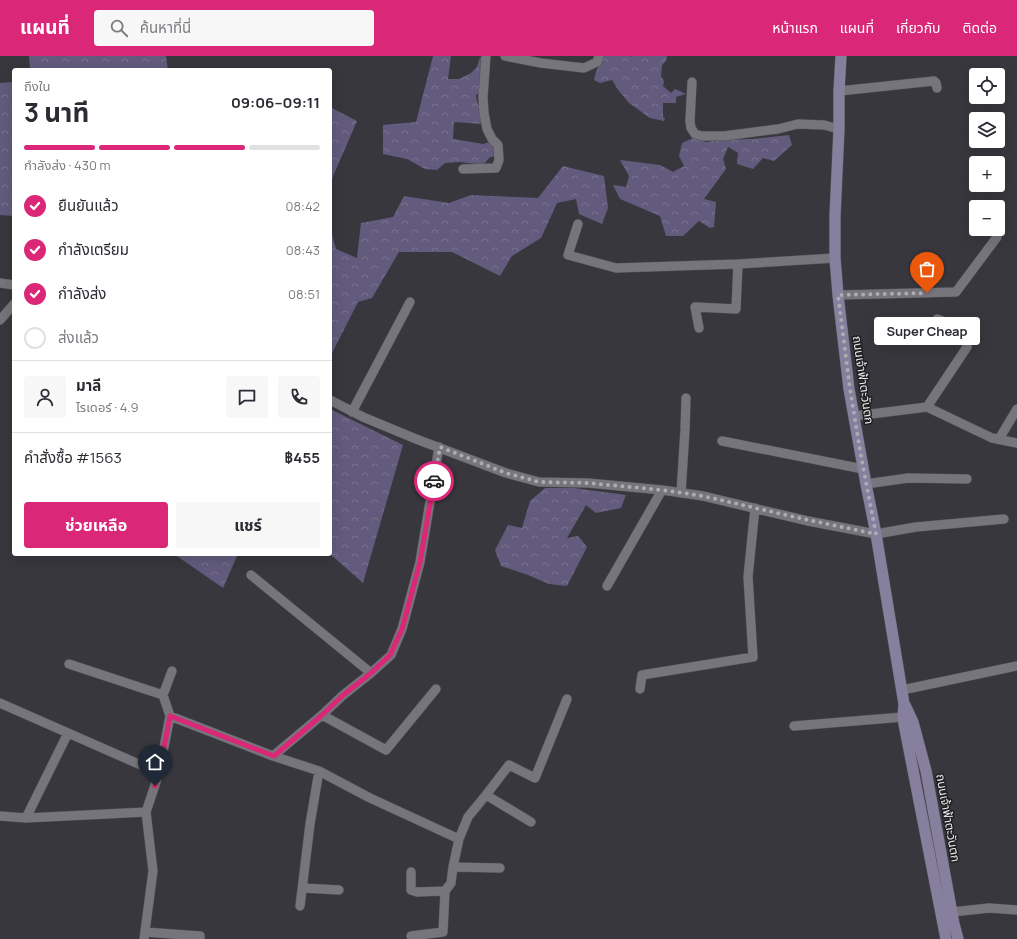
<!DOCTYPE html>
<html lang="th">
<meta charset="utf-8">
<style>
body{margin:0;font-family:Manrope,"Noto Sans Thai",sans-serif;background:#f7f7f7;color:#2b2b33;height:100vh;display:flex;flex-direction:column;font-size:15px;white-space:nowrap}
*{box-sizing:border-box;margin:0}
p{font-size:13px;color:#7c7c81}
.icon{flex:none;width:22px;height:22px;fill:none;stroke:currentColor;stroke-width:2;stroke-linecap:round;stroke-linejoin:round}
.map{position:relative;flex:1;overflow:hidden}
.drawer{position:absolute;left:12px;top:12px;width:320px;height:488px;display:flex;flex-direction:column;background:#fff;border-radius:4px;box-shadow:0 4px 16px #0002}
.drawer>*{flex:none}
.buttons{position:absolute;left:969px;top:12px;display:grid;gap:8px}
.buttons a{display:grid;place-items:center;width:36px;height:36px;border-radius:4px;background:#fff;box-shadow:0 4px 16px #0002;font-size:20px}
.pin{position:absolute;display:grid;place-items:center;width:34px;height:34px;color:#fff;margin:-41px -17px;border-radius:50% 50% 50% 0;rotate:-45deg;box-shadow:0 0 4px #0007}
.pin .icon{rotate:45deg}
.courier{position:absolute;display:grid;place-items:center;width:40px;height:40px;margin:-20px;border:3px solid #db2777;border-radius:50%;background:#fff;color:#222;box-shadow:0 1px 5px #0007}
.bubble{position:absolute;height:28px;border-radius:4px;background:#fff;box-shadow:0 4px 16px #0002;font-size:13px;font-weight:700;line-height:28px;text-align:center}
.overview em{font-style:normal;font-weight:700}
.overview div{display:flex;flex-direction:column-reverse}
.overview{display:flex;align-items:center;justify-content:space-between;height:68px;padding:0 12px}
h1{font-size:26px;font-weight:700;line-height:30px}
.bar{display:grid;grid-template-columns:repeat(4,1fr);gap:6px 4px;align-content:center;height:48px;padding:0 12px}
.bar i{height:5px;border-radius:3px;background:#e1e1e2}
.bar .active{background:#db2777}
.bar p{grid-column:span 4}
.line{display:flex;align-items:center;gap:10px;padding:0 12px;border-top:1px solid #e1e1e2}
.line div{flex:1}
.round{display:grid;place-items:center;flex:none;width:42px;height:42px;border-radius:4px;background:#f7f7f7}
ol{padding:0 12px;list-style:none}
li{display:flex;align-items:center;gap:12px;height:44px}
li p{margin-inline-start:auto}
li .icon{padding:4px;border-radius:50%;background:#db2777;color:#fff;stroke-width:4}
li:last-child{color:#7c7c81}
li i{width:22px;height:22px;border:2px solid #e1e1e2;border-radius:50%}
.primary-button{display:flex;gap:8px;margin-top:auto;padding:8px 12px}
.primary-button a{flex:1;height:46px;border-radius:4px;background:#db2777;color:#fff;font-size:16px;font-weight:700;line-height:46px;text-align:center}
.primary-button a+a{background:#f7f7f7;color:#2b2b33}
header{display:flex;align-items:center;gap:24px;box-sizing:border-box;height:56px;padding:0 20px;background:#db2777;color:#fff}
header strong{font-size:19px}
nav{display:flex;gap:22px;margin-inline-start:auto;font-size:14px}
.search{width:280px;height:36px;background:#f7f7f7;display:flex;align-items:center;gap:10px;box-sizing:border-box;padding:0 14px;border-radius:4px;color:#7c7c81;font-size:15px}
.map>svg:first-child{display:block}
.forest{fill:url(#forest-crowns)}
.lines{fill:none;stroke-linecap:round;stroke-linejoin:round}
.minor-casing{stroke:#545359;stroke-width:10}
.secondary-casing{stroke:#545359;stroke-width:12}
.minor{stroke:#76757b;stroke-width:9}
.secondary{stroke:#86809e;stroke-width:11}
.done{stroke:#adacb1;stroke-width:4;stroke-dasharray:0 7.2}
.route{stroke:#db2777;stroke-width:5}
.labels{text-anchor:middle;stroke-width:3;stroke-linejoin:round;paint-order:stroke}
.street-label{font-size:12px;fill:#ecebef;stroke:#1f1f21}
</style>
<header>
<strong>แผนที่</strong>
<div class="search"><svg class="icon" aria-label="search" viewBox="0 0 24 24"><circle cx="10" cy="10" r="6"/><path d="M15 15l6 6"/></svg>ค้นหาที่นี่</div>
<nav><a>หน้าแรก</a><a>แผนที่</a><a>เกี่ยวกับ</a><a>ติดต่อ</a></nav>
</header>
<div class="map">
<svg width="1017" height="883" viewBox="0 0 1017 883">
<defs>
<pattern id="forest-crowns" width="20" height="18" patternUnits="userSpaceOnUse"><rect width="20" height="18" fill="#625b7d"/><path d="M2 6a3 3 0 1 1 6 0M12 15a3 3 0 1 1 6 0" fill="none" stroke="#797390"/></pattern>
</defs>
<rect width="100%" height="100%" fill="#38373d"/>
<!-- forest -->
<path class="forest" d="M29,0H166L168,14H30Z
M433,0H451L448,23H459L471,17L477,11L480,1L482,3L481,36L476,39L477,46L481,53L482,68L454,66L453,83L483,88L490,86L494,90L497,100L490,101L483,109L460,106L445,107L437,114L425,113L407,103L383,98V69L416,66Z
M603,0H630V1L631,0H667L666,5L662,9L661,20L664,25L663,30L671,37L675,33L686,38L676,41V47H663V61L665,62L664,65L650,62L629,47L619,35L612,24L600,27L594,24L596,16Z
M14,26V160L0,159V27Z
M330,51L357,65L331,125L330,126Z
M789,79L792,89L774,105L763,102L753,113L737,108L738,97L728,91L723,103L726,113L704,143L716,146L714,171L710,172L699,165L683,180H666L660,160L620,143L613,129L626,131L629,120L620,104L660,109L673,116L684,110L679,100L682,87L693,82L706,86L718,84L752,83Z
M563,110L604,120L608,152L602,168L579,158L576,143L557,147L541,182L512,200L500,220L452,196H399L372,242L358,246L330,301V172L336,193L357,202L361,167L393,161L404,140L449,147L471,139L538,142Z
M330,353L403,389L363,527L330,498Z
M545,432H574L626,439L621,452L596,457L586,449L567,482L578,480L587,491L567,530L549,528L528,519L501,510L495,494L508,469L522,472L530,445Z
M174,498H238L223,532Z"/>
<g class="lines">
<!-- minor casing -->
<g class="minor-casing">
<path id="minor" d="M505,0L541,7L584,12L597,6L599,0
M692,26L690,65L691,72L695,78L702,80H724L778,73L798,68L824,69L839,73
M839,35L934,25L936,27L937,32
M463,113L496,112L499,104L498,89L492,83L487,73L484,57L483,41L486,0
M578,168L568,199L616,212L738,208L835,202
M0,227L14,229
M838,239L956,236L997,181
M0,264L14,248
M699,272L695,251L736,253L738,208
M330,344L363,361L416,383L506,417L539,426L588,427L662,434L703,440L808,465L876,478L916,471L1004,463
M927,351L967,291L966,278C958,270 948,267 937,263
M352,356L410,246
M855,360L927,351L992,382L1017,387
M999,383L1017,353
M722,385L863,413
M866,428L908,422L967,423
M681,437L685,374L686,342
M251,519L371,617
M607,530L662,434
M69,608L163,639L170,660
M640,633L642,619L753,601L748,521L755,452
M902,634L1017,610
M163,639L172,615
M0,647L159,717L170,660L273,700L319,715L370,742L459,783
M322,659L386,694L436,633
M794,670L903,661
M273,700L322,659L342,640L371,617L391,599L402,573L420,506L439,391
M486,739L531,766
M0,760L26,762L146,756L159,717
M26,762L68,677
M453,811L500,812
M411,816V834L417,836L445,835
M303,832L339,834
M300,850L310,768L319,715
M952,856L989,852L1017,854
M145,876L200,880V883
M411,880L443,876L445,835L451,827L453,811L459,783L468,761L486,739L509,709L535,722L567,643
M144,883L153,815L146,756"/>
</g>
<!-- secondary casing -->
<g class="secondary-casing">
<path id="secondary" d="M841,0L839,35V73L835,160V202L838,239L849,333L866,428L876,478L904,648L903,661L904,668L946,883
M905,649L913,666L926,715L954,868L958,883"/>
</g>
<!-- minor -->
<use href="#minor" class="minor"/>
<!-- secondary -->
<use href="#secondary" class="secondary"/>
</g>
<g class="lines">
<!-- done -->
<path class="done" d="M434,425L440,391L506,417L539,426L588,427L662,434L703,440L808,464L876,478L861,400L850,333L838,239L927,237"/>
<!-- route -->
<path class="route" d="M155,730L159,717L170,660L274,700L322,659L342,640L371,617L390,599L402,573L420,506L434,425"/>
</g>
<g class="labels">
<!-- street labels -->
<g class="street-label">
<text transform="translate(863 324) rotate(82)" y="4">ถนนเจ้าฟ้าตะวันตก</text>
<text transform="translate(948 762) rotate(80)" y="4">ถนนเจ้าฟ้าตะวันตก</text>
</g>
</g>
</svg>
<div class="buttons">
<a><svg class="icon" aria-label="locate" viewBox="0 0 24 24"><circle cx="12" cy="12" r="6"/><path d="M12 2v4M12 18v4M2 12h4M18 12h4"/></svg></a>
<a><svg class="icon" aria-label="layers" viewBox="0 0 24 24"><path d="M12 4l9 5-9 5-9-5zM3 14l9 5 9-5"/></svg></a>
<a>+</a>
<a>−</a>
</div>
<div class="pin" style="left:927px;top:237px;background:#ea580c"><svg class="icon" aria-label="bag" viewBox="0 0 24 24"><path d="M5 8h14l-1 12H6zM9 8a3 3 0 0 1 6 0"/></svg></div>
<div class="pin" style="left:155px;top:730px;background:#1f2937"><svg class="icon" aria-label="home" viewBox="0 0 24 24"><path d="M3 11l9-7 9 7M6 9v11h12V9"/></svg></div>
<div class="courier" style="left:434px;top:425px"><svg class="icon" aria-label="car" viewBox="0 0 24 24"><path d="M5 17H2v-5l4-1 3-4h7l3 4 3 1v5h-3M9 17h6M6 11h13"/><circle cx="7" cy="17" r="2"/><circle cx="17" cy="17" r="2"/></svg></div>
<div class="bubble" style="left:874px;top:261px;width:106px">Super Cheap</div>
<section class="drawer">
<div class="overview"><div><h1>3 นาที</h1><p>ถึงใน</p></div><em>09:06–09:11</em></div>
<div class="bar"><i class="active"></i><i class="active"></i><i class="active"></i><i></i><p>กำลังส่ง · 430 m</p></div>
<ol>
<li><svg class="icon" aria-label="check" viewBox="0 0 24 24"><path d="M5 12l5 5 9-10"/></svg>ยืนยันแล้ว<p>08:42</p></li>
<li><svg class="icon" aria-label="check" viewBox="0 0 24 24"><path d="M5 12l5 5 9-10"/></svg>กำลังเตรียม<p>08:43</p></li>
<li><svg class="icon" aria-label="check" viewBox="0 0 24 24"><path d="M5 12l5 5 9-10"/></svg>กำลังส่ง<p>08:51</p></li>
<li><i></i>ส่งแล้ว</li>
</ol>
<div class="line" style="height:72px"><a class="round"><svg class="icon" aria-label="person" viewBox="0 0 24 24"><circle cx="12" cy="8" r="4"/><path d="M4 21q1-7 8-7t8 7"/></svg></a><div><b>มาลี</b><p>ไรเดอร์ · 4.9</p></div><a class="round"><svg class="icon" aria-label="chat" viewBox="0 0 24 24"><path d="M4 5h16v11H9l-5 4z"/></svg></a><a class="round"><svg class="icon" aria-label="phone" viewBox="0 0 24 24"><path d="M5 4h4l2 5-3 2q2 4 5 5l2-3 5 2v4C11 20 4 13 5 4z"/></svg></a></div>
<div class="line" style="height:52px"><div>คำสั่งซื้อ #1563</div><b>฿455</b></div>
<div class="primary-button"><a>ช่วยเหลือ</a><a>แชร์</a></div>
</section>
</div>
